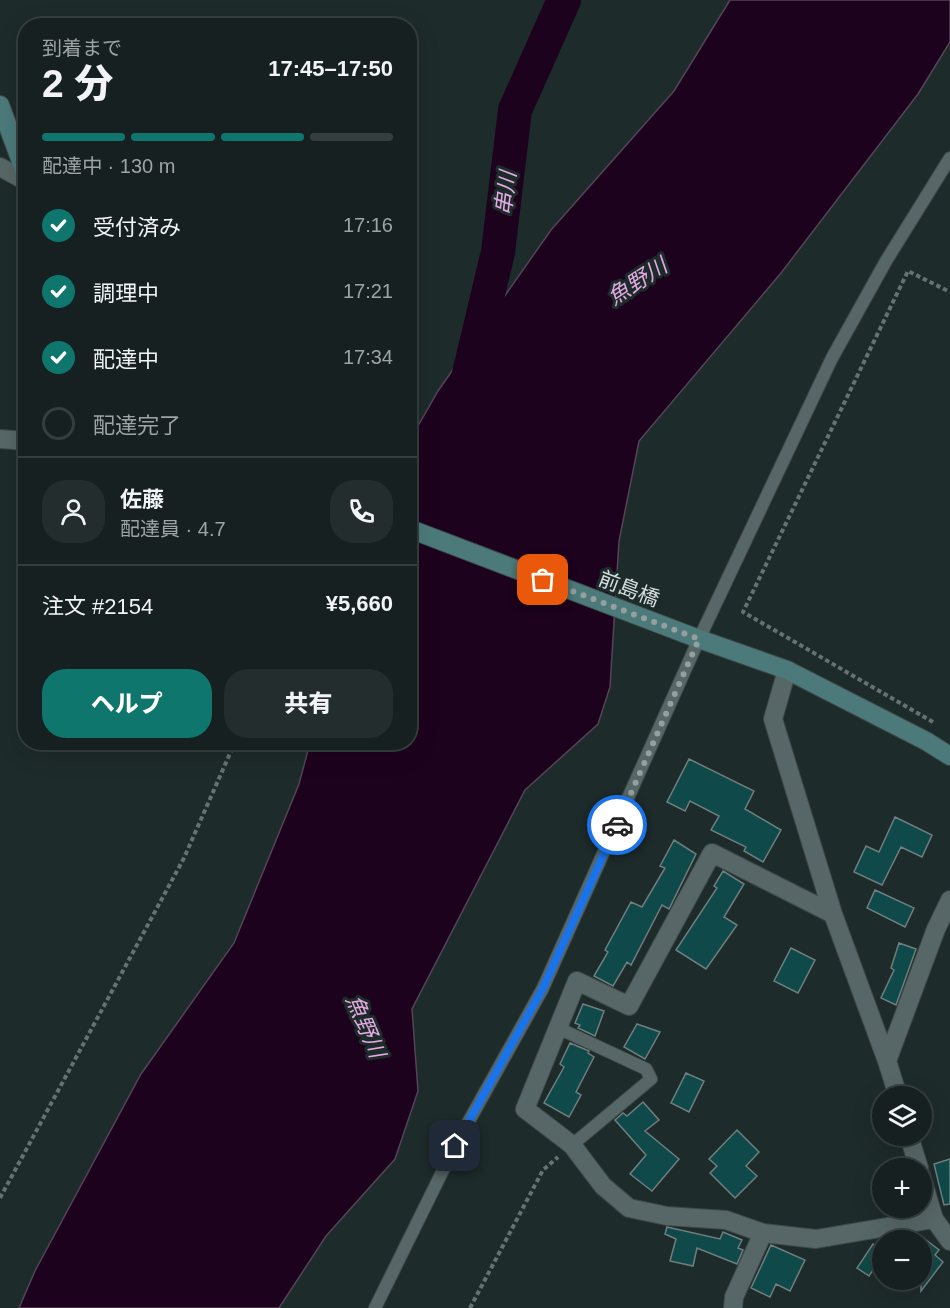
<!DOCTYPE html>
<html lang="ja">
<meta charset="utf-8">
<style>
body{margin:0;font-family:Helvetica,"Noto Sans JP",sans-serif;background:#232d2d;color:#f1f3f6;height:100vh;display:flex;flex-direction:column;font-size:22px;white-space:nowrap}
*{box-sizing:border-box;margin:0}
p{font-size:20px;color:#9ea3a5}
.icon{flex:none;width:33px;height:33px;fill:none;stroke:currentColor;stroke-width:2;stroke-linecap:round;stroke-linejoin:round}
.map{position:relative;flex:1;overflow:hidden}
.panel{position:absolute;left:18px;top:18px;width:399px;height:732px;display:flex;flex-direction:column;background:#162020;border-radius:24px;box-shadow:0 6px 24px #0002,0 0 0 2px #353e3e}
.panel>*{flex:none}
.fabs{position:absolute;left:872px;top:1086px;display:grid;gap:12px}
.fabs a{display:grid;place-items:center;width:60px;height:60px;border-radius:50%;background:#162020;box-shadow:0 6px 24px #0002,0 0 0 2px #353e3e;font-size:30px}
.pin{position:absolute;display:grid;place-items:center;width:51px;height:51px;color:#fff;margin:-26px;border-radius:12px;box-shadow:0 3px 9px #0006}
.courier{position:absolute;display:grid;place-items:center;width:60px;height:60px;margin:-30px;border:4px solid #1a73e8;border-radius:50%;background:#fff;color:#222;box-shadow:0 2px 8px #0007}
.headline em{font-style:normal;font-weight:800}
.headline div{display:flex;flex-direction:column-reverse}
.headline{display:flex;align-items:center;justify-content:space-between;height:102px;padding:0 24px}
h1{font-size:39px;font-weight:800;line-height:45px}
.bar{display:grid;grid-template-columns:repeat(4,1fr);gap:9px 6px;align-content:center;height:72px;padding:0 24px}
.bar i{height:8px;border-radius:4px;background:#353e3e}
.bar .selected{background:#0f766e}
.bar p{grid-column:span 4}
.line{display:flex;align-items:center;gap:15px;padding:0 24px;border-top:2px solid #353e3e}
.line div{flex:1}
.round{display:grid;place-items:center;flex:none;width:63px;height:63px;border-radius:24px;background:#232d2d}
ol{padding:0 24px;list-style:none}
li{display:flex;align-items:center;gap:18px;height:66px}
li p{margin-inline-start:auto}
li .icon{padding:6px;border-radius:50%;background:#0f766e;color:#fff;stroke-width:4}
li:last-child{color:#9ea3a5}
li i{width:33px;height:33px;border:3px solid #353e3e;border-radius:50%}
.action{display:flex;gap:12px;margin-top:auto;padding:12px 24px}
.action a{flex:1;height:69px;border-radius:24px;background:#0f766e;color:#fff;font-size:24px;font-weight:800;line-height:69px;text-align:center}
.action a+a{background:#232d2d;color:#f1f3f6}
.map>svg:first-child{display:block}
.water{fill:#1d021e;stroke:#544457;stroke-width:1.5}
.lines{fill:none;stroke-linecap:round;stroke-linejoin:round}
.river{stroke:#1d021e;stroke-width:34}
.building{fill:#104949;stroke:#6f7e7e;stroke-width:1.5}
.lane-casing{stroke:#3d4848;stroke-width:14}
.street-casing{stroke:#3d4848;stroke-width:20}
.secondary-casing{stroke:#3d4848;stroke-width:20}
.path{stroke:#667171;stroke-width:4;stroke-dasharray:4.5 3;stroke-linecap:butt}
.lane{stroke:#576666;stroke-width:12}
.street{stroke:#576666;stroke-width:18}
.secondary{stroke:#4c7a7a;stroke-width:18}
.done{stroke:#959f9f;stroke-width:6;stroke-dasharray:0 10.8}
.route{stroke:#1a73e8;stroke-width:8}
.labels{text-anchor:middle;stroke-width:6;stroke-linejoin:round;paint-order:stroke}
.street-label{font-size:21px;fill:#d5dddd;stroke:#1e2b2b}
.water-label{font-size:22px;font-style:italic;fill:#e3a9e1;stroke:#1e2b2b}
</style>
<div class="map">
<svg width="950" height="1308" viewBox="0 0 950 1308">
<rect width="100%" height="100%" fill="#1e2b2b"/>
<!-- water -->
<path class="water" d="M730,0H950V42L918,94L781,273L639,441L619,541L610,687L598,724L525,790L412,1009L418,1091L395,1159L326,1236L279,1308H19L35,1271L141,1074L234,943L299,784L310,743L410,742V440L438,391L551,230L674,91Z"/>
<g class="lines">
<!-- river -->
<path class="river" d="M468,378L498,252L515,110L564,0"/>
</g>
<!-- building -->
<path class="building" d="M689,759L754,791L745,809L781,830L763,862L744,851L746,847L711,830L719,816L690,801L685,811L667,802Z
M895,817L932,835L922,857L901,847L882,885L854,872L866,846L879,852Z
M674,840L696,854L669,909L662,905L631,965L627,962L613,986L594,976L608,952L605,950L631,902L642,907L665,868L660,866Z
M723,871L744,884L724,917L737,925L706,969L676,950L717,888L714,886Z
M875,890L914,908L905,927L867,908Z
M899,943L916,949L896,1005L881,998L894,970L891,968Z
M791,948L815,960L798,993L774,981Z
M583,1004L604,1011L595,1036L578,1028L580,1025L575,1023Z
M637,1024L660,1032L645,1059L624,1047Z
M570,1043L589,1051L588,1053L594,1057L576,1092L581,1095L569,1117L544,1103L564,1067L560,1064Z
M686,1073L704,1081L689,1112L671,1103Z
M643,1102L659,1120L645,1131L679,1159L652,1191L630,1174L646,1155L615,1120L623,1113L627,1116Z
M737,1130L759,1152L746,1166L757,1176L735,1198L710,1173L717,1166L709,1159Z
M950,1159V1204L944,1205L934,1164Z
M667,1227L720,1239L723,1232L742,1240L738,1248L743,1250L737,1264L697,1248L693,1266L670,1261L676,1239L665,1234Z
M921,1236L939,1250L935,1255L943,1262L921,1291Z
M873,1244L882,1250V1272L875,1267L869,1276L857,1268Z
M771,1245L805,1260L790,1291L776,1284L770,1297L751,1288Z"/>
<g class="lines">
<!-- lane casing -->
<g class="lane-casing">
<path id="lane" d="M558,1028L646,1069L651,1079L572,1145
M375,1308L455,1146L543,988L699,639L832,358L886,261L950,158"/>
</g>
<!-- street casing -->
<g class="street-casing">
<path id="street" d="M0,167L26,181
M0,439L26,441
M787,670L773,719L833,914L887,1061L898,1096
M833,914L712,853L629,1006L577,981L525,1109L572,1145L603,1186L629,1208L667,1216L726,1220L763,1233L816,1239L934,1219
M887,1061L936,929L950,900
M909,1136L919,1168
M921,1175L934,1219L950,1241
M733,1308L734,1297L763,1233"/>
</g>
<!-- secondary casing -->
<g class="secondary-casing">
<path id="secondary" d="M0,105L26,175
M410,529L699,639L787,670L926,741L950,756"/>
</g>
<!-- path -->
<path class="path" d="M933,722L743,612L908,271L950,292
M0,1198L184,858L235,742
M470,1308L543,1170L558,1157"/>
<!-- lane -->
<use href="#lane" class="lane"/>
<!-- street -->
<use href="#street" class="street"/>
<!-- secondary -->
<use href="#secondary" class="secondary"/>
</g>
<g class="lines">
<!-- done -->
<path class="done" d="M543,580L699,639L617,825"/>
<!-- route -->
<path class="route" d="M455,1146L543,988L617,825"/>
</g>
<g class="labels">
<!-- street labels -->
<g class="street-label">
<text transform="translate(629 589) rotate(21)" y="7">前島橋</text>
</g>
<!-- water labels -->
<g class="water-label">
<text transform="translate(505 193) rotate(-83)" y="8">串川</text>
<text transform="translate(637 281) rotate(-33)" y="8">魚野川</text>
<text transform="translate(366 1026) rotate(67)" y="8">魚野川</text>
</g>
</g>
</svg>
<div class="fabs">
<a><svg class="icon" aria-label="layers" viewBox="0 0 24 24"><path d="M12 4l9 5-9 5-9-5zM3 14l9 5 9-5"/></svg></a>
<a>+</a>
<a>−</a>
</div>
<div class="pin" style="left:543px;top:580px;background:#ea580c"><svg class="icon" aria-label="bag" viewBox="0 0 24 24"><path d="M5 8h14l-1 12H6zM9 8a3 3 0 0 1 6 0"/></svg></div>
<div class="pin" style="left:455px;top:1146px;background:#1f2937"><svg class="icon" aria-label="home" viewBox="0 0 24 24"><path d="M3 11l9-7 9 7M6 9v11h12V9"/></svg></div>
<div class="courier" style="left:617px;top:825px"><svg class="icon" aria-label="car" viewBox="0 0 24 24"><path d="M5 17H2v-5l4-1 3-4h7l3 4 3 1v5h-3M9 17h6M6 11h13"/><circle cx="7" cy="17" r="2"/><circle cx="17" cy="17" r="2"/></svg></div>
<section class="panel">
<div class="headline"><div><h1>2 分</h1><p>到着まで</p></div><em>17:45–17:50</em></div>
<div class="bar"><i class="selected"></i><i class="selected"></i><i class="selected"></i><i></i><p>配達中 · 130 m</p></div>
<ol>
<li><svg class="icon" aria-label="check" viewBox="0 0 24 24"><path d="M5 12l5 5 9-10"/></svg>受付済み<p>17:16</p></li>
<li><svg class="icon" aria-label="check" viewBox="0 0 24 24"><path d="M5 12l5 5 9-10"/></svg>調理中<p>17:21</p></li>
<li><svg class="icon" aria-label="check" viewBox="0 0 24 24"><path d="M5 12l5 5 9-10"/></svg>配達中<p>17:34</p></li>
<li><i></i>配達完了</li>
</ol>
<div class="line" style="height:108px"><a class="round"><svg class="icon" aria-label="person" viewBox="0 0 24 24"><circle cx="12" cy="8" r="4"/><path d="M4 21q1-7 8-7t8 7"/></svg></a><div><b>佐藤</b><p>配達員 · 4.7</p></div><a class="round"><svg class="icon" aria-label="phone" viewBox="0 0 24 24"><path d="M5 4h4l2 5-3 2q2 4 5 5l2-3 5 2v4C11 20 4 13 5 4z"/></svg></a></div>
<div class="line" style="height:78px"><div>注文 #2154</div><b>¥5,660</b></div>
<div class="action"><a>ヘルプ</a><a>共有</a></div>
</section>
</div>
